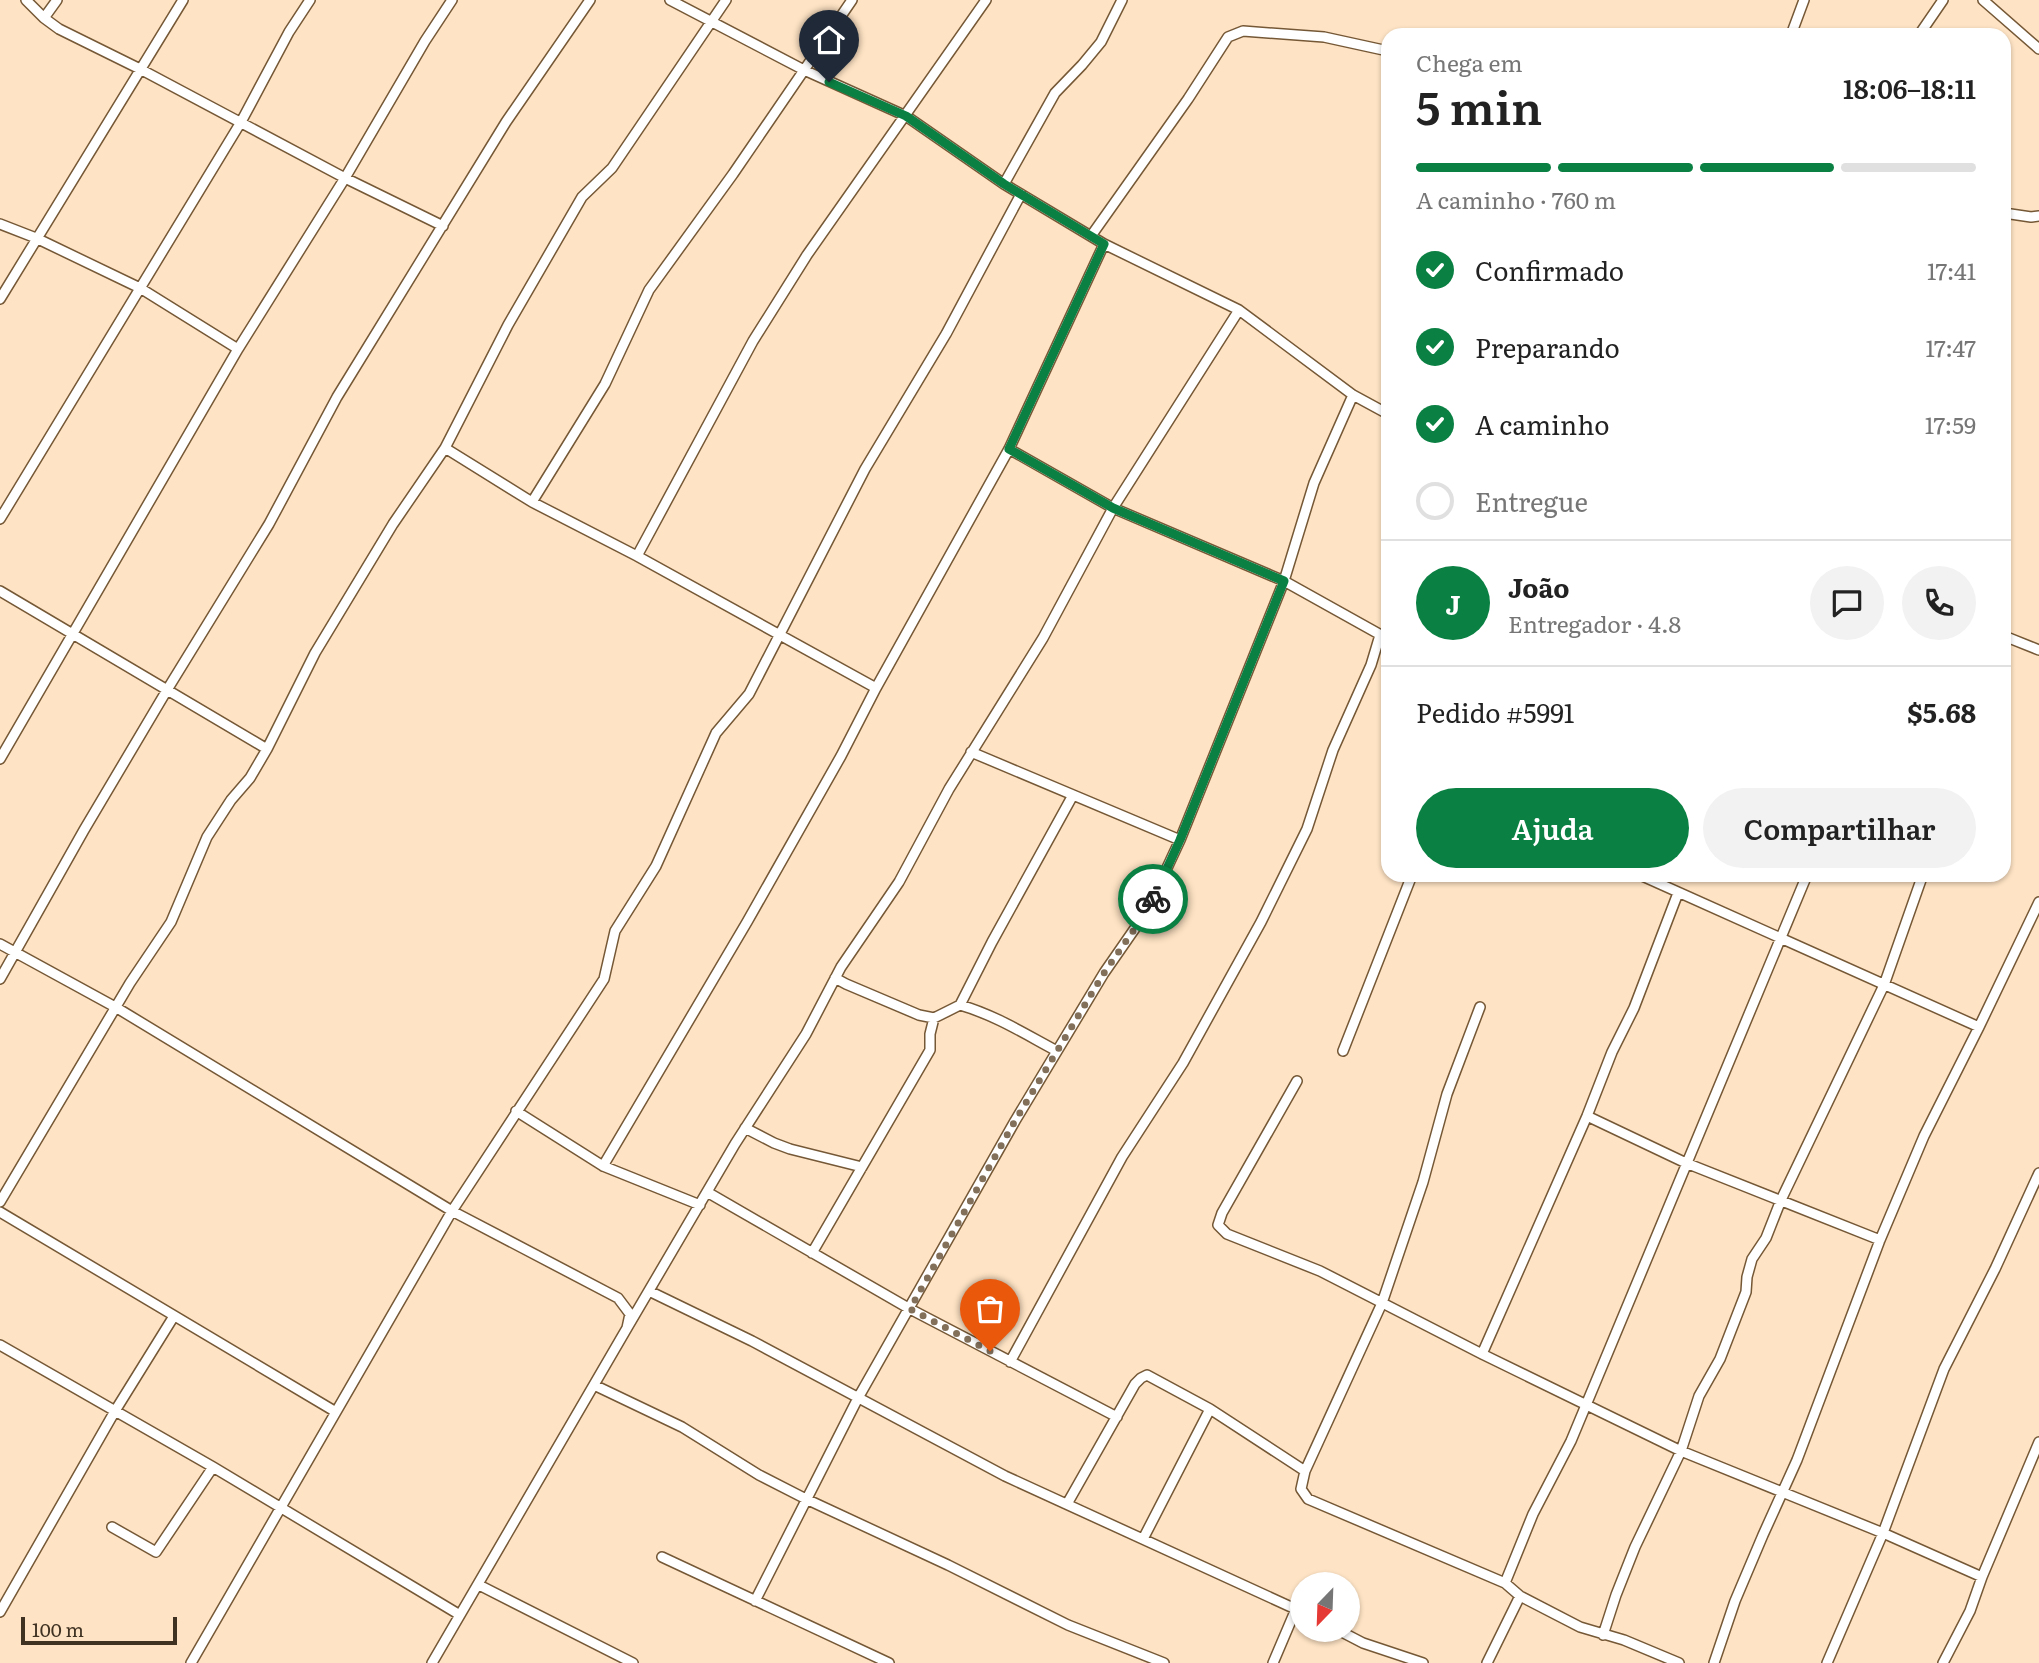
<!DOCTYPE html>
<html lang="pt">
<meta charset="utf-8">
<style>
body{margin:0;font-family:Literata,serif;background:#f2f2f2;color:#222;height:100vh;display:flex;flex-direction:column;font-size:26px;white-space:nowrap}
*{box-sizing:border-box;margin:0}
p{font-size:23px;color:#767676}
.icon{flex:none;width:38px;height:38px;fill:none;stroke:currentColor;stroke-width:2;stroke-linecap:round;stroke-linejoin:round}
.map{position:relative;flex:1;overflow:hidden}
.drawer{position:absolute;left:1381px;top:28px;width:630px;height:854px;display:flex;flex-direction:column;background:#fff;border-radius:21px;box-shadow:0 2px 5px #0004}
.drawer>*{flex:none}
.needle{width:46px;rotate:203deg}
.fabs{position:absolute;left:1290px;top:1572px;display:grid;gap:14px}
.fabs a{display:grid;place-items:center;width:70px;height:70px;border-radius:50%;background:#fff;box-shadow:0 2px 5px #0004;font-size:35px}
.scale{position:absolute;left:21px;bottom:18px;width:156px;box-sizing:border-box;padding-left:7px;border:4px solid #3f3223;border-top:0;font-size:19px;line-height:24px;white-space:nowrap;color:#3f3223;-webkit-text-stroke:5px #fee3c4;paint-order:stroke}
.pin{position:absolute;display:grid;place-items:center;width:60px;height:60px;color:#fff;margin:-72px -30px;border-radius:50% 50% 50% 0;rotate:-45deg;box-shadow:0 0 7px #0007}
.pin .icon{rotate:45deg}
.courier{position:absolute;display:grid;place-items:center;width:70px;height:70px;margin:-35px;border:5px solid #0b8043;border-radius:50%;background:#fff;color:#222;box-shadow:0 2px 9px #0007}
.overview em{font-style:normal;font-weight:600}
.overview div{display:flex;flex-direction:column-reverse}
.overview{display:flex;align-items:center;justify-content:space-between;height:119px;padding:0 35px}
h1{font-size:46px;font-weight:600;line-height:52px}
.bar{display:grid;grid-template-columns:repeat(4,1fr);gap:10px 7px;align-content:center;height:84px;padding:0 35px}
.bar i{height:9px;border-radius:5px;background:#e0e0e0}
.bar .active{background:#0b8043}
.bar p{grid-column:span 4}
.line{display:flex;align-items:center;gap:18px;padding:0 35px;border-top:2px solid #e0e0e0}
.line div{flex:1}
.round{display:grid;place-items:center;flex:none;width:74px;height:74px;border-radius:37px;background:#f2f2f2}
ol{padding:0 35px;list-style:none}
li{display:flex;align-items:center;gap:21px;height:77px}
li p{margin-inline-start:auto}
li .icon{padding:7px;border-radius:50%;background:#0b8043;color:#fff;stroke-width:4}
li:last-child{color:#767676}
li i{width:38px;height:38px;border:4px solid #e0e0e0;border-radius:50%}
.cta{display:flex;gap:14px;margin-top:auto;padding:14px 35px}
.cta a{flex:1;height:80px;border-radius:42px;background:#0b8043;color:#fff;font-size:28px;font-weight:600;line-height:80px;text-align:center}
.cta a+a{background:#f2f2f2;color:#222}
.map>svg:first-child{display:block}
.lines{fill:none;stroke-linecap:round;stroke-linejoin:round}
.street-casing{stroke:#755836;stroke-width:12}
.street{stroke:#fff;stroke-width:9}
.done{stroke:#82705b;stroke-width:7;stroke-dasharray:0 12.6}
.route{stroke:#0b8043;stroke-width:9}
</style>
<div class="map">
<svg width="2039" height="1663" viewBox="0 0 2039 1663">
<rect width="100%" height="100%" fill="#fee3c4"/>
<g class="lines">
<!-- street casing -->
<g class="street-casing">
<path id="street" d="M26,0L44,18L59,29L140,69L345,178L443,226
M670,0L804,70L906,116L1004,184L1104,244L1239,310L1353,395L1388,414
M1983,0L2039,49
M44,18L57,0
M1791,35L1804,0
M1919,35L1943,0
M1004,184L1055,93L1082,65L1101,42L1122,0
M2004,213L2031,217L2039,216
M0,224L36,238L140,288L238,349
M1091,236L1188,99L1228,37L1243,31L1324,37L1388,51
M0,299L183,0
M445,448L532,502L637,556L876,688
M1009,449L1113,508L1284,581L1388,639
M532,502L605,384L649,290L733,174L852,0
M0,519L241,122L289,32L310,0
M637,556L753,341L807,255L986,0
M0,591L267,749
M2004,636L2039,650
M971,752L1180,840
M0,759L238,349L345,178L425,41L452,0
M1640,875L1979,1027
M0,944L117,1008L452,1211L618,1298L630,1314L627,1328L432,1663
M835,978L846,984L919,1015L934,1018L960,1005C995,1015 1025,1034 1057,1051
M0,979L84,830L167,690L269,524L337,397L506,122L590,0
M960,1005L992,942L1073,795
M1480,1007L1447,1094L1423,1182L1382,1303L1305,1471L1301,1489L1308,1499L1505,1583L1520,1596L1580,1627L1624,1640L1679,1663
M1343,1051L1412,875
M1297,1081L1222,1213L1218,1225L1227,1234L1320,1271L1482,1354L1681,1451L1883,1533L1982,1577
M516,1111L603,1166L700,1205
M1587,1116L1686,1163L1880,1240
M745,1128L774,1143L790,1149L862,1167
M603,1166L747,922L841,756L876,688L1009,449L1104,244
M707,1192L910,1309L1117,1417
M0,1202L130,983L171,922L207,837L231,800L250,778L267,749L315,653L393,524L445,448L508,325L582,197L612,168L726,0
M0,1212L336,1412
M812,1253L930,1050V1034L934,1018
M649,1291L752,1341L1005,1476L1302,1612
M627,1328L735,1144L806,1034L841,967L899,882L949,789L1043,638L1113,508L1239,310
M0,1345L213,1467L460,1615
M1482,1354L1587,1116L1612,1052L1634,1008L1678,893
M1010,1362L1122,1157L1183,1063L1261,922L1307,829L1333,750L1371,665L1380,635
M594,1385L682,1427L759,1475L806,1499L948,1565L1068,1625L1164,1663
M1067,1504L1135,1384L1141,1378L1147,1375L1210,1409L1305,1471
M112,1527L156,1552L213,1467
M1143,1539L1210,1409
M662,1557L889,1663
M1505,1583L1533,1514L1571,1441L1807,875
M479,1585L633,1663
M755,1601L858,1398L1015,1121L1104,973L1147,911L1180,840L1284,581L1314,483L1353,395
M0,1612L115,1411L174,1316
M1336,1629L1363,1643L1423,1663
M1603,1635L1616,1595L1635,1547L1681,1451L1699,1396L1720,1359L1746,1292L1747,1277L1752,1259L1766,1238L1781,1200L1884,985L1921,880
M191,1663L452,1211L604,979L615,931L656,866L716,733L749,694L865,469L946,334L1021,194
M1273,1663L1296,1609
M1487,1663L1520,1596
M1714,1663L1735,1601L1763,1535L1797,1460L1880,1240L1924,1136L1979,1027L2039,902
M1827,1663L1883,1533L1944,1369L1995,1269L2039,1173
M1943,1663L1970,1611L1982,1577L2039,1442"/>
</g>
<!-- street -->
<use href="#street" class="street"/>
</g>
<g class="lines">
<!-- done -->
<path class="done" d="M990,1351L910,1309L1015,1121L1104,973L1147,911L1153,899"/>
<!-- route -->
<path class="route" d="M829,82L906,116L1004,184L1104,244L1009,449L1113,508L1284,581L1180,840L1153,899"/>
</g>
</svg>
<div class="fabs">
<a><svg class="needle" viewBox="-14 -14 28 28"><path d="M0-13l5 13h-10z" fill="#e53935"/><path d="M0 13l5-13h-10z" fill="#767676"/></svg></a>
</div>
<div class="scale">100 m</div>
<div class="pin" style="left:990px;top:1351px;background:#ea580c"><svg class="icon" aria-label="bag" viewBox="0 0 24 24"><path d="M5 8h14l-1 12H6zM9 8a3 3 0 0 1 6 0"/></svg></div>
<div class="pin" style="left:829px;top:82px;background:#1f2937"><svg class="icon" aria-label="home" viewBox="0 0 24 24"><path d="M3 11l9-7 9 7M6 9v11h12V9"/></svg></div>
<div class="courier" style="left:1153px;top:899px"><svg class="icon" aria-label="bike" viewBox="0 0 24 24"><circle cx="6" cy="16" r="4"/><circle cx="18" cy="16" r="4"/><path d="M6 16l4-8h5l3 8M10 8l3 8H6M13 5h3"/></svg></div>
<section class="drawer">
<div class="overview"><div><h1>5 min</h1><p>Chega em</p></div><em>18:06–18:11</em></div>
<div class="bar"><i class="active"></i><i class="active"></i><i class="active"></i><i></i><p>A caminho · 760 m</p></div>
<ol>
<li><svg class="icon" aria-label="check" viewBox="0 0 24 24"><path d="M5 12l5 5 9-10"/></svg>Confirmado<p>17:41</p></li>
<li><svg class="icon" aria-label="check" viewBox="0 0 24 24"><path d="M5 12l5 5 9-10"/></svg>Preparando<p>17:47</p></li>
<li><svg class="icon" aria-label="check" viewBox="0 0 24 24"><path d="M5 12l5 5 9-10"/></svg>A caminho<p>17:59</p></li>
<li><i></i>Entregue</li>
</ol>
<div class="line" style="height:126px"><b class="round" style="background:#0b8043;color:#fff">J</b><div><b>João</b><p>Entregador · 4.8</p></div><a class="round"><svg class="icon" aria-label="chat" viewBox="0 0 24 24"><path d="M4 5h16v11H9l-5 4z"/></svg></a><a class="round"><svg class="icon" aria-label="phone" viewBox="0 0 24 24"><path d="M5 4h4l2 5-3 2q2 4 5 5l2-3 5 2v4C11 20 4 13 5 4z"/></svg></a></div>
<div class="line" style="height:91px"><div>Pedido #5991</div><b>$5.68</b></div>
<div class="cta"><a>Ajuda</a><a>Compartilhar</a></div>
</section>
</div>
